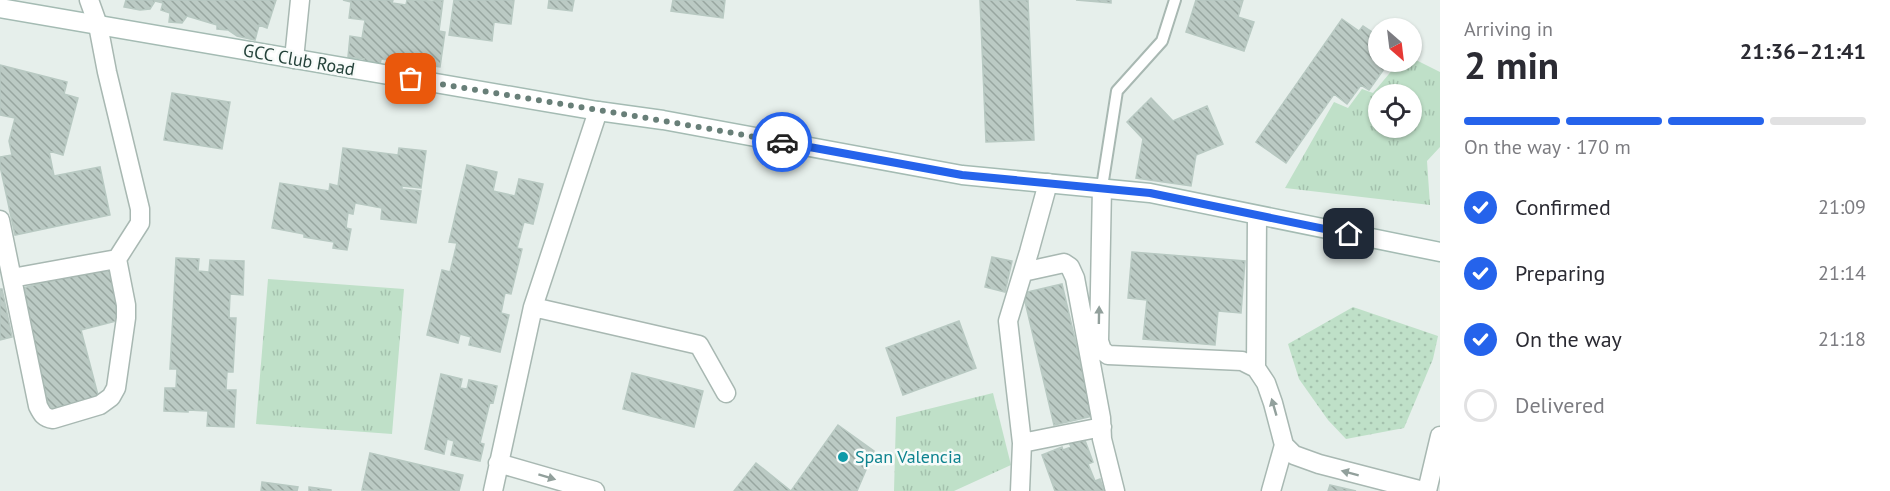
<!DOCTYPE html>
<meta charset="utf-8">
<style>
body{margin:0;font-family:"PT Sans",sans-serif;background:#f7f7f7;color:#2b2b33;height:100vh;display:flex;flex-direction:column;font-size:22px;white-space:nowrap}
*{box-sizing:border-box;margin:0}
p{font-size:20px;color:#7c7c81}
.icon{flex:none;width:33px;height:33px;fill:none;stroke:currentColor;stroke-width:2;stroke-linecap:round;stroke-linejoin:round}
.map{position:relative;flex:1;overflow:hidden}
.drawer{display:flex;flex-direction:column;background:#fff;width:450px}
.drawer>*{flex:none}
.needle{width:39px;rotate:152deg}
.controls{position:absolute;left:1368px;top:18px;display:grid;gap:12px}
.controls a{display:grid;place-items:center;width:54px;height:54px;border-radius:50%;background:#fff;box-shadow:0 2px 4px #0004;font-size:30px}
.pin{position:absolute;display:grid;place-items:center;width:51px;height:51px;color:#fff;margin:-26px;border-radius:12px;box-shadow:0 3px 9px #0006}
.courier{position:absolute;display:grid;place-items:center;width:60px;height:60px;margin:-30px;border:4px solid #2563eb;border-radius:50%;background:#fff;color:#222;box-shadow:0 2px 8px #0007}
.overview em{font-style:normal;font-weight:600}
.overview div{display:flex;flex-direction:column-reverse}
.overview{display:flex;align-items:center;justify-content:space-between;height:102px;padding:0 24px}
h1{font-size:39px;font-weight:600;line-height:45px}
.bar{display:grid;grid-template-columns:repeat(4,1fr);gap:9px 6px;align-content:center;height:72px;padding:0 24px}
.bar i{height:8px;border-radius:4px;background:#e1e1e2}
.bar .active{background:#2563eb}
.bar p{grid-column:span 4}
ol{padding:0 24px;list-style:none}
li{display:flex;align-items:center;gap:18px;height:66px}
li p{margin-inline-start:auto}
li .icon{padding:6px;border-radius:50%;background:#2563eb;color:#fff;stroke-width:4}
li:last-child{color:#7c7c81}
li i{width:33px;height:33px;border:3px solid #e1e1e2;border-radius:50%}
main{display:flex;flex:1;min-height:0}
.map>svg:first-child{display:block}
.grass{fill:url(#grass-tufts);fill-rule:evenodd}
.garden{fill:url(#garden-dots)}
.building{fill:url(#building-back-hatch);stroke:#b8c9c2;stroke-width:1.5}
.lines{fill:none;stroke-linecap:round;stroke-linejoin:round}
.lane-casing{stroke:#a8b8b2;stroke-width:14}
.street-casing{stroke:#a8b8b2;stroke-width:21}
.secondary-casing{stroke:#a4bbb3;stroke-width:21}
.lane{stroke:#fff;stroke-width:10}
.street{stroke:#fff;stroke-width:18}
.secondary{stroke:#fff;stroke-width:18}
.oneway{fill:#92a09c}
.done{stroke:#687f78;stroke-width:6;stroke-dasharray:0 10.8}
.route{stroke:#2563eb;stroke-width:8}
.culture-dot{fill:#0f9aa8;stroke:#f7fbf9;stroke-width:2}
.labels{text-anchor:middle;stroke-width:5;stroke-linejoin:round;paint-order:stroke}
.street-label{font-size:18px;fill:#24423a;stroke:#f7fbf9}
.culture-label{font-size:18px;fill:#0d838f;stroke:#f7fbf9;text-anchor:start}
</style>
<main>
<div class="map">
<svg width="1440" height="491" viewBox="0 0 1440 491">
<defs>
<pattern id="grass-tufts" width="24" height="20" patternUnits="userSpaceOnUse" patternTransform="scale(1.5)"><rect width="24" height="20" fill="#bfe0c8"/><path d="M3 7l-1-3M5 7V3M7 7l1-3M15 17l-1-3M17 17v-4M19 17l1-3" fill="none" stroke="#a4c1ad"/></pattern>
<pattern id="garden-dots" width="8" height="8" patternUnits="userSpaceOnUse" patternTransform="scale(1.5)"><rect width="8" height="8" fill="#bfe0c8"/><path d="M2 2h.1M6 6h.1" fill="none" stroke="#a4c1ad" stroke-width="1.8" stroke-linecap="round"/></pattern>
<pattern id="building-back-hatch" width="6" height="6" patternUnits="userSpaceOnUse" patternTransform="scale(1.5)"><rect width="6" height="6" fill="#bbcac4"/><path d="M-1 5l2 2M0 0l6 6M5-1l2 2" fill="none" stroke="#98a6a0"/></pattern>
</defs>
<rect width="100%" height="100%" fill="#e6efeb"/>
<!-- grass -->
<path class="grass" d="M1412,58L1440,72V147L1427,161L1430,205L1285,188L1334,102L1348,108L1362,89L1373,93L1399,62H1412ZM1412,94V128H1378V94Z
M268,279L404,289L392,434L256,424Z
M993,393L1011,465L954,491H894L896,417Z"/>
<!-- garden -->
<path class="garden" d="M1353,307L1438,336L1433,359L1404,428L1346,439L1328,420L1299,379L1288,344Z"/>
<!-- building -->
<path class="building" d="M126,0H276L267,28L259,25L255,40L237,36L228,30L217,29V25L187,16L182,23L169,22L170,13L161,10L163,3L155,1L150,9L140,10L124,7Z
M393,0L392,3L406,5L407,0L432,1L443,0L439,31L445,32L440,67L381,59L380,66L363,64L364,59L348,57L350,36L362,38L365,20L349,18L351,2L343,0Z
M454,0H514L511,24L494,22L492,41L449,35Z
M549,0H574L572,11L548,8Z
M673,0H725L723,18L671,11Z
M980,0H1028L1034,140L986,142Z
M1076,0H1111V3Z
M1196,0H1243L1238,17L1254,22L1244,51L1186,32Z
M1342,19L1359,31L1363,26L1378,36V62H1389L1369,90L1361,85L1347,104L1334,94L1286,163L1256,142Z
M0,65L67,82L64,94L78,98L63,155L49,151L54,176L100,167L110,215L15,235L0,166V157L12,155L9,141L15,118L0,115Z
M172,93L230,102L222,149L164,140Z
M1151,98L1173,121L1207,106L1223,144L1196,155L1191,186L1136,178L1143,139L1127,122Z
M343,148L398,155L399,148L426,151L421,188L402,186V189L421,191L416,223L381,219L382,208L355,203L353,214L348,213L346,228L351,229L347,250L333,248L334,242L304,237V234L272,228L280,183L329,191L330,184L338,186Z
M467,165L497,172L493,191L515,196L519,179L543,184L533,224L524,222L517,248L522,249L511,294L505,293L501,313L509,315L500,352L469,345L471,337L460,334L458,343L427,335L442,270L450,272L457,243L449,242Z
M1132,252L1245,261L1241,313L1218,311L1215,345L1143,339L1147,300L1128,298Z
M992,257L1012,261L1005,292L985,287Z
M176,258L199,259L198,271L209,272L210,260L244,261L243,295L230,294L229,318H236L233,372H227L226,390H236L234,427L207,426L208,411L188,410V412L164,411L165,388H176L177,369H170Z
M111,265L124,319L81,330L99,399L50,412L19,289Z
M1062,284L1093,416L1054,425L1023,293Z
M0,289H2L12,337L0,340Z
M959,321L976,368L903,395L886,348Z
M632,373L703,391L694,427L623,409Z
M441,374L462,379L460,388L467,389L469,380L497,386L493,403L490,402L480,443L484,444L480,461L451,455L454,441L447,439L444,454L425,449Z
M838,425L874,451L857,491H734L756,463L791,491Z
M1083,435L1093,462L1088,464L1095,481L1100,479L1104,491H1055L1042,455L1062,447L1063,450L1071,447L1068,440Z
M370,453L463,475L459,491L362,490Z
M262,482L298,487L297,491H261Z
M1330,485L1356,491H1328Z
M309,487L331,490V491H309Z"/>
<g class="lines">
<!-- lane casing -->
<g class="lane-casing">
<path id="lane" d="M1102,187L1117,91L1162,41L1175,0"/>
</g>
<!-- street casing -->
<g class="street-casing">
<path id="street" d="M294,59L300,0
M1102,187L1099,341L1102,350L1108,355L1242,361L1256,368L1266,383L1273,403L1284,445L1294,455L1319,464L1423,491
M0,220L38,406C42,414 44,418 53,419L100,405L111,397L116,388L126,318V305L117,259L140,223V209L107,72L98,25L89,0
M1023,272L1064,263L1070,267L1075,278L1101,418L1102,439L1115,491
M12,278L117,259
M533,307L699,345L726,393
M1256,368L1257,216
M1022,443L1102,427
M498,463L595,491
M493,491L533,307L598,111
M1020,491L1022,443L1008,321L1029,252L1048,183
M1271,491L1284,445
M1427,491L1440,436"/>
</g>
<!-- secondary casing -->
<g class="secondary-casing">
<path id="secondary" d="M0,8L598,111L663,120L962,175L1150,193L1440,252"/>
</g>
<!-- lane -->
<use href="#lane" class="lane"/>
<!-- street -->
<use href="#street" class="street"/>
<!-- secondary -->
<use href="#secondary" class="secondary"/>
</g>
<!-- one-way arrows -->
<defs><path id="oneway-solid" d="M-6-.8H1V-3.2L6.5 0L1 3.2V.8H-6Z" transform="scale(1.5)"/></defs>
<g class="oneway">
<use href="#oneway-solid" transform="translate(1099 315) rotate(-89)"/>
<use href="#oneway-solid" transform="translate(1274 407) rotate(-106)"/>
<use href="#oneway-solid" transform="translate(1350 473) rotate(-165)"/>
<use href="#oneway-solid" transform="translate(547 477) rotate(17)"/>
</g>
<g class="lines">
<!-- done -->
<path class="done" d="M411,79C535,100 659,119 782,142"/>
<!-- route -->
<path class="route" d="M782,142L962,175L1150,193L1349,234"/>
</g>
<!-- markers -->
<circle class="culture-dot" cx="843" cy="457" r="6"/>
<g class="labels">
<!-- street labels -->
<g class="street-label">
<text transform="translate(299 60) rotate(10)" y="6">GCC Club Road</text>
</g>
<!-- culture labels -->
<g class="culture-label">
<text x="855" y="463">Span Valencia</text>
</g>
</g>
</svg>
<div class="controls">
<a><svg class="needle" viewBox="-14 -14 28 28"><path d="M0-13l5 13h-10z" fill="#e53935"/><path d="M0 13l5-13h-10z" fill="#7c7c81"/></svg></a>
<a><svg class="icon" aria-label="locate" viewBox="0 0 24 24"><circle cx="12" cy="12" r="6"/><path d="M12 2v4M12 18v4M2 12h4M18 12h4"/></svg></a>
</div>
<div class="pin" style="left:411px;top:79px;background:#ea580c"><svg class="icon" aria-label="bag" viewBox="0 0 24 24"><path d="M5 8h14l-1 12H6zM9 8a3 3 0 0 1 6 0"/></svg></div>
<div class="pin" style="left:1349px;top:234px;background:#1f2937"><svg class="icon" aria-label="home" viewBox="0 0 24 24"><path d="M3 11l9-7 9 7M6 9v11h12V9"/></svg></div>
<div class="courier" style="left:782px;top:142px"><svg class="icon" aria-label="car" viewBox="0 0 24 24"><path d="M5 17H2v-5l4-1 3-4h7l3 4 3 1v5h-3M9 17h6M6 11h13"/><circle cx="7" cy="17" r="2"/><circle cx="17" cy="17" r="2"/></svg></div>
</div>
<section class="drawer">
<div class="overview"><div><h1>2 min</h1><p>Arriving in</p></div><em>21:36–21:41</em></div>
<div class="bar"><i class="active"></i><i class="active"></i><i class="active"></i><i></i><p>On the way · 170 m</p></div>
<ol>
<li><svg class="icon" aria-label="check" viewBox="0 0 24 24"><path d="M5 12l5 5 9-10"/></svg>Confirmed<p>21:09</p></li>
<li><svg class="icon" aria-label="check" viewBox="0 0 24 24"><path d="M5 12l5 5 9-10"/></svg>Preparing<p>21:14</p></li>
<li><svg class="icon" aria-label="check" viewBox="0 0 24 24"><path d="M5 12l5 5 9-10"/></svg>On the way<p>21:18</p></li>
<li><i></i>Delivered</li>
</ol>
</section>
</main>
